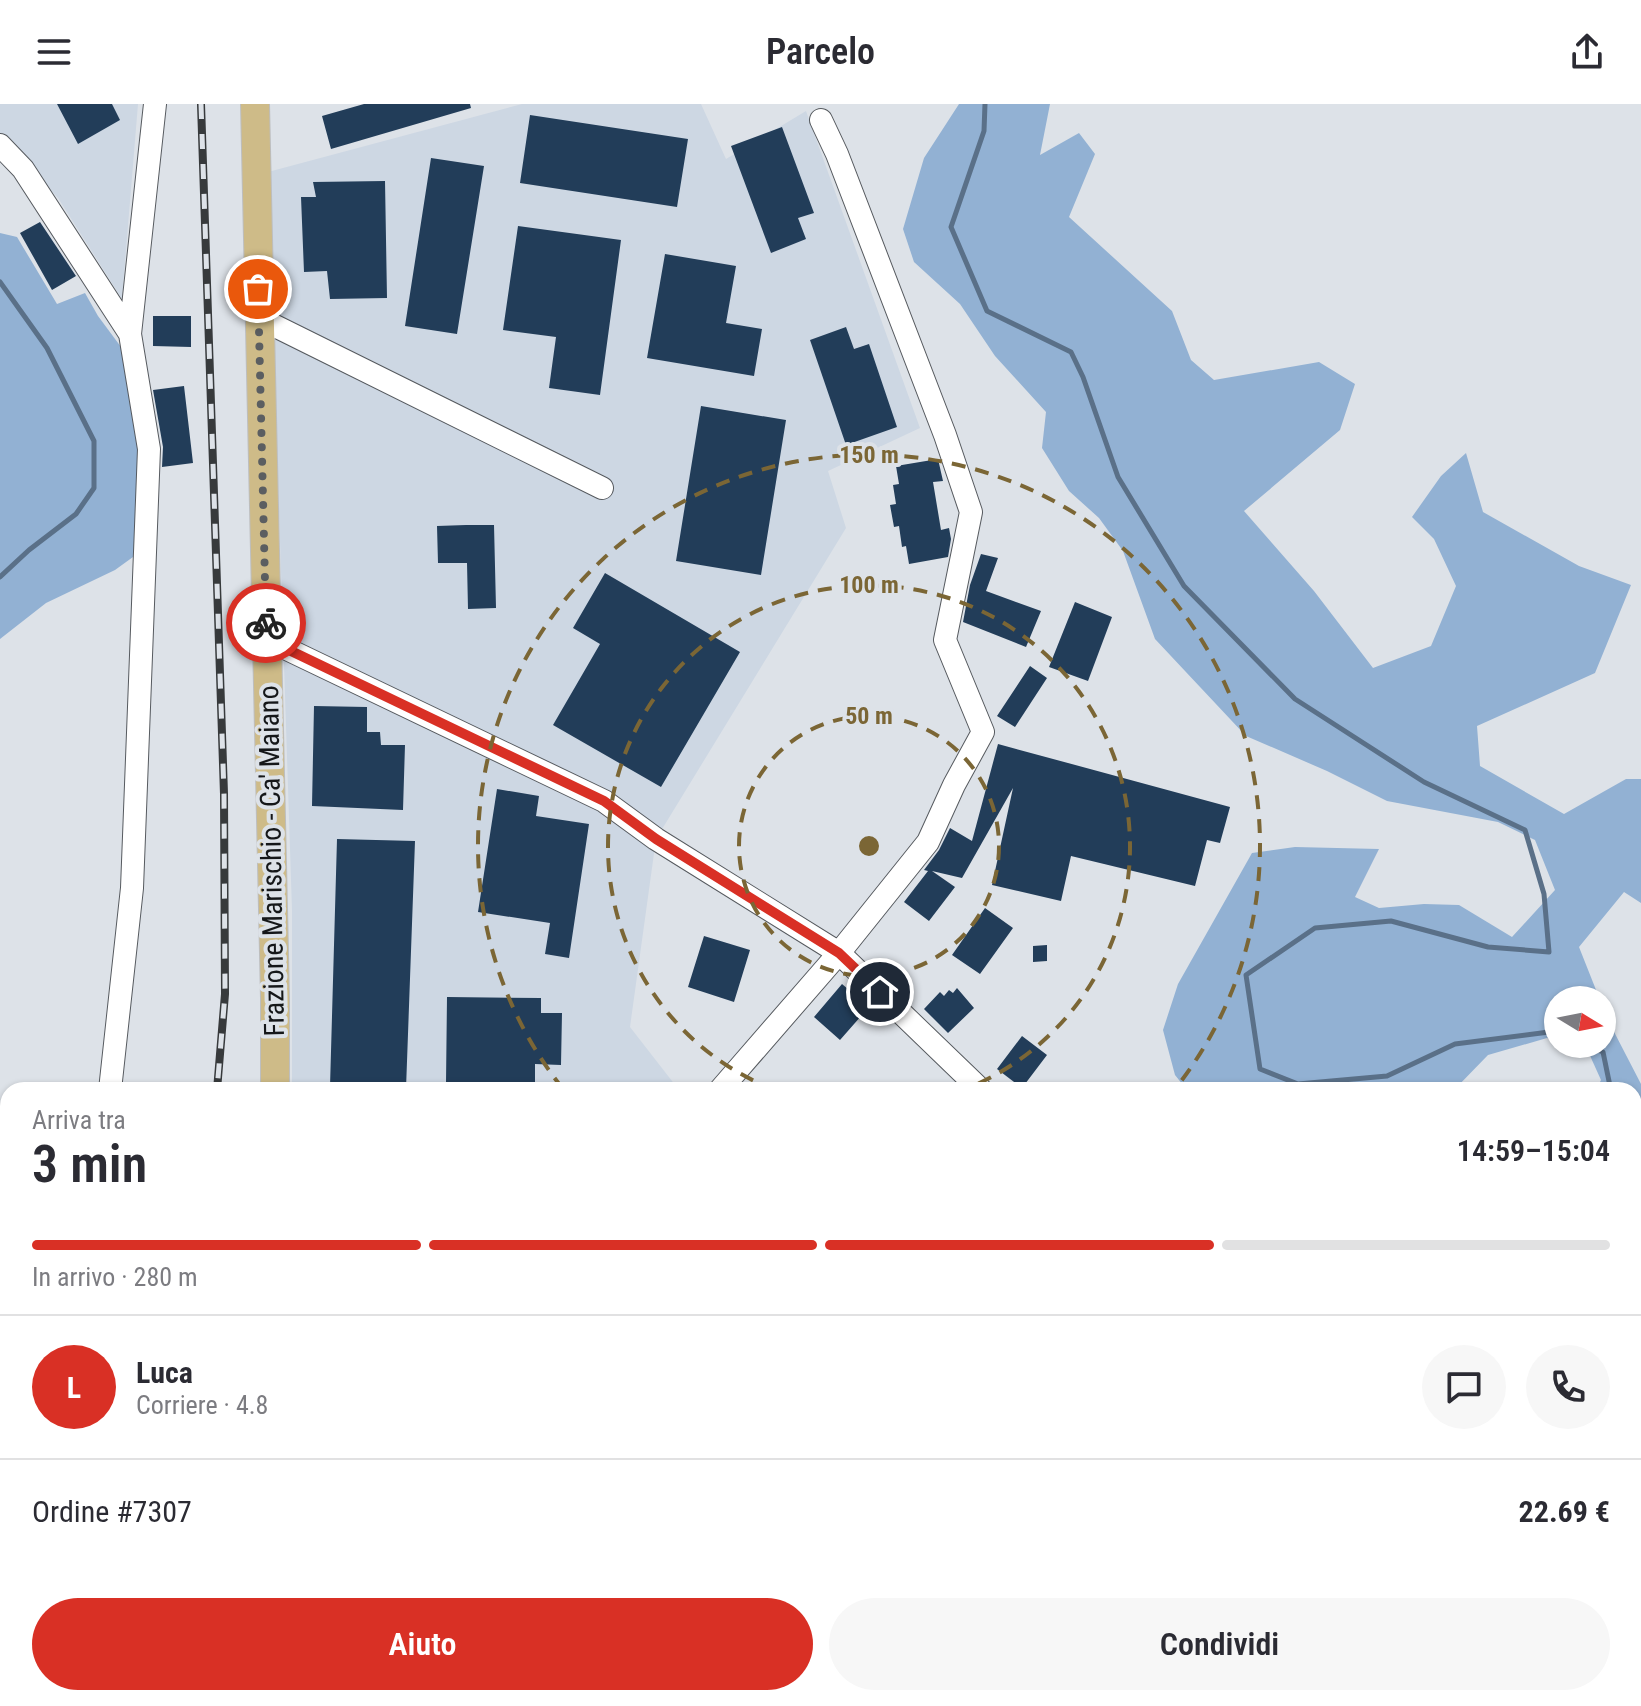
<!DOCTYPE html>
<html lang="it">
<meta charset="utf-8">
<style>
body{margin:0;font-family:"Roboto Condensed",sans-serif;background:#f7f7f7;color:#2b2b33;height:100vh;display:flex;flex-direction:column;font-size:30px;white-space:nowrap}
*{box-sizing:border-box;margin:0}
p{font-size:26px;color:#7c7c81}
.icon{flex:none;width:44px;height:44px;fill:none;stroke:currentColor;stroke-width:2;stroke-linecap:round;stroke-linejoin:round}
.map{position:relative;flex:1;overflow:hidden}
.sheet{position:absolute;left:0px;top:978px;width:1642px;height:624px;display:flex;flex-direction:column;background:#fff;border-radius:24px 24px 0 0;box-shadow:0 2px 6px #0004}
.sheet>*{flex:none}
.needle{width:52px;rotate:100deg}
.tools{position:absolute;left:1544px;top:882px;display:grid;gap:16px}
.tools a{display:grid;place-items:center;width:72px;height:72px;border-radius:50%;background:#fff;box-shadow:0 2px 6px #0004;font-size:40px}
.pin{position:absolute;display:grid;place-items:center;width:68px;height:68px;color:#fff;margin:-34px;border:4px solid #fff;border-radius:50%;box-shadow:0 2px 8px #0007}
.courier{position:absolute;display:grid;place-items:center;width:80px;height:80px;margin:-40px;border:6px solid #d93025;border-radius:50%;background:#fff;color:#222;box-shadow:0 2px 10px #0007}
.headline em{font-style:normal;font-weight:600}
.headline div{display:flex;flex-direction:column-reverse}
.headline{display:flex;align-items:center;justify-content:space-between;height:136px;padding:0 32px}
h1{font-size:52px;font-weight:600;line-height:60px}
.bar{display:grid;grid-template-columns:repeat(4,1fr);gap:12px 8px;align-content:center;height:96px;padding:0 32px}
.bar i{height:10px;border-radius:6px;background:#e1e1e2}
.bar .on{background:#d93025}
.bar p{grid-column:span 4}
.line{display:flex;align-items:center;gap:20px;padding:0 32px;border-top:2px solid #e1e1e2}
.line div{flex:1}
.round{display:grid;place-items:center;flex:none;width:84px;height:84px;border-radius:42px;background:#f7f7f7}
.primary-button{display:flex;gap:16px;margin-top:auto;padding:16px 32px}
.primary-button a{flex:1;height:92px;border-radius:48px;background:#d93025;color:#fff;font-size:32px;font-weight:600;line-height:92px;text-align:center}
.primary-button a+a{background:#f7f7f7;color:#2b2b33}
header{display:flex;justify-content:space-between;align-items:center;height:104px;padding:0 32px;background:#fff;font-size:36px;font-weight:600}
.map>svg:first-child{display:block}
.built{fill:#cdd7e3}
.forest{fill:#92b1d3}
.lines{fill:none;stroke-linecap:round;stroke-linejoin:round}
.stream{stroke:#5a7088;stroke-width:5}
.building{fill:#223d59}
.minor-casing{stroke:#565a5f;stroke-width:24}
.major-casing{stroke:#bdbebf;stroke-width:30}
.minor{stroke:#fff;stroke-width:22}
.major{stroke:#cebb88;stroke-width:28}
.rail-casing{stroke:#373a3c;stroke-width:8}
.rail{stroke:#dde2e8;stroke-width:5;stroke-dasharray:15;stroke-linecap:butt}
.done{stroke:#5b5e61;stroke-width:8;stroke-dasharray:0 14.4}
.route{stroke:#d93025;stroke-width:10}
.ring{fill:none;stroke:#7b6635;stroke-width:4;stroke-dasharray:14 10}
.labels{text-anchor:middle;stroke-width:8;stroke-linejoin:round;paint-order:stroke}
.street-label{font-size:28px;fill:#151719;stroke:#dde2e8}
.centre{fill:#7b6635;stroke:#dde2e8;stroke-width:4}
.ring-label{font-size:24px;text-anchor:middle;font-weight:bold;fill:#7b6635;stroke:#dde2e8;stroke-width:8;stroke-linejoin:round;paint-order:stroke}
</style>
<header><svg class="icon" aria-label="menu" viewBox="0 0 24 24"><path d="M4 6h16M4 12h16M4 18h16"/></svg>Parcelo<svg class="icon" aria-label="share" viewBox="0 0 24 24"><path d="M12 15V3M7 8l5-5 5 5M5 13v7h14v-7"/></svg></header>
<div class="map">
<svg width="1641" height="1602" viewBox="0 0 1641 1602">
<rect width="100%" height="100%" fill="#dde2e8"/>
<!-- built -->
<path class="built" d="M0,0H138L122,195L58,94L0,32Z
M522,0H701L726,55L806,7L920,324L828,367L846,424L656,735L630,923L679,986H292V806L268,68Z
M181,1594H755L752,1602H178Z"/>
<!-- forest -->
<path class="forest" d="M959,0H1050L1040,51L1079,29L1095,50L1069,113L1172,207L1191,256L1214,276L1319,258L1355,280L1340,326L1244,407L1314,487L1373,564L1431,542L1456,482L1434,435L1412,413L1441,372L1466,349L1483,408L1579,462L1631,481L1595,569L1477,622L1480,662L1564,710L1626,675H1641V799L1624,788L1579,843L1600,896H1558V937L1547,934L1488,951L1454,986H1187L1175,971L1163,926L1178,880L1252,749L1295,743L1379,745L1355,793L1379,804L1424,800L1459,801L1512,833L1555,786L1535,736L1498,718L1387,697L1327,667L1246,632L1155,535L1123,447L1099,414L1069,387L1042,344L1046,308L995,252L960,200L914,158L903,125L924,54Z
M0,129L17,133L57,200L85,189L98,212L121,243L143,321L141,420L133,453L115,466L46,499L0,535Z
M1602,900L1611,922L1641,980V1029L1634,1044V986H1596L1601,976L1587,945L1569,940H1602Z
M8,1572V1594H15L17,1602H0V1576Z
M755,1594H1117L1127,1602H752Z
M1207,1594H1338L1341,1599L1334,1602H1190Z"/>
<g class="lines">
<!-- stream -->
<path class="stream" d="M985,0L984,27L951,123L987,207L1071,248L1083,273L1118,373L1184,482L1295,595L1424,678L1525,726L1544,790L1549,848L1488,843L1391,817L1315,824L1246,871L1260,965L1298,980L1387,972L1455,940L1549,928L1558,931
M0,178L47,244L94,337V384L76,410L29,446L0,473
M1582,940L1603,948L1610,982L1609,986
M1255,1602L1256,1594"/>
</g>
<!-- building -->
<path class="building" d="M57,0H112L120,16L78,40Z
M364,0H470L471,4L331,45L322,12Z
M530,11L688,35L677,103L520,79Z
M782,23L814,109L798,114L806,135L771,149L731,42Z
M431,54L484,62L457,230L405,222Z
M385,77L387,194L330,195L327,167L304,168L301,93H316L313,78Z
M40,118L76,172L52,186L20,129Z
M518,122L621,136L600,291L549,284L556,233L503,226Z
M665,150L736,162L726,219L762,225L754,272L647,254Z
M153,212H191V243L153,242Z
M846,223L854,245L869,240L897,323L846,341L810,236Z
M184,282L193,359L162,363L163,343L153,286Z
M701,302L786,316L761,471L676,457Z
M938,355L943,377L933,378L941,426L949,424L951,435L948,453L909,460L906,442L902,443L899,422L894,423L890,401L896,400L893,381L899,380L896,362Z
M466,421H494L496,504L468,505L467,459H438L437,422Z
M981,450L998,454L986,487L1041,507L1026,543L963,518L970,481Z
M605,469L740,548L661,683L553,621L600,540L573,524Z
M1075,498L1112,513L1088,577L1049,563Z
M1030,562L1047,574L1015,623L997,612Z
M314,602L367,603V628H380L381,641H405L403,706L312,702Z
M998,640L1230,703L1220,739L1207,736L1195,782L1071,752L1061,797L992,781L1013,684L962,774L932,767L955,783L929,817L904,798L928,767L924,766L939,746L950,724L972,737Z
M497,685L539,692L536,712L589,720L569,854L545,850L550,819L478,808Z
M337,735L415,737L406,985L330,983Z
M985,804L1013,824L980,870L952,851Z
M704,832L750,846L734,898L688,883Z
M1047,841V857L1033,858V842Z
M842,880L869,903L840,936L814,913Z
M957,884L974,904L948,929L924,905L940,888L944,892L949,886L953,889Z
M447,893L541,894V909H562L561,961L535,960V980L446,979Z
M1022,932L1047,951L1022,984L997,965Z"/>
<g class="lines">
<!-- minor casing -->
<g class="minor-casing">
<path id="minor" d="M0,41L23,65L130,230L149,345L132,784L110,986
M259,214L602,384
M130,230L155,0
M266,535L604,697L656,735L839,849L981,986
M720,986L839,849L928,738L954,681L983,628L945,536L971,408L945,331L837,50L821,16"/>
</g>
<!-- major casing -->
<g class="major-casing">
<path id="major" d="M255,0L275,894V986
M153,1602L156,1594"/>
</g>
<!-- minor -->
<use href="#minor" class="minor"/>
<!-- major -->
<use href="#major" class="major"/>
<!-- rail casing -->
<g class="rail-casing">
<path id="rail" d="M201,0L224,690L225,890L217,986
M0,1548L8,1532"/>
</g>
<!-- rail -->
<use href="#rail" class="rail"/>
</g>
<g class="lines">
<!-- done -->
<path class="done" d="M258,185L266,519"/>
<!-- route -->
<path class="route" d="M266,519V535L604,697L656,735L839,849L880,888"/>
</g>
<!-- distance rings -->
<g class="ring">
<circle cx="869" cy="742" r="130"/>
<path d="M775 986A261 261 0 1 1 963 986"/>
<path d="M563 985A391 391 0 1 1 1175 985"/>
</g>
<g class="labels">
<!-- street labels -->
<g class="street-label">
<text transform="translate(271 757) rotate(-91)" y="10">Frazione Marischio - Ca' Maiano</text>
</g>
</g>
<circle cx="869" cy="742" r="12" class="centre"/>
<g class="ring-label">
<text x="869" y="359">150 m</text>
<text x="869" y="489">100 m</text>
<text x="869" y="620">50 m</text>
</g>
</svg>
<div class="tools">
<a><svg class="needle" viewBox="-14 -14 28 28"><path d="M0-13l5 13h-10z" fill="#e53935"/><path d="M0 13l5-13h-10z" fill="#7c7c81"/></svg></a>
</div>
<div class="pin" style="left:258px;top:185px;background:#ea580c"><svg class="icon" aria-label="bag" viewBox="0 0 24 24"><path d="M5 8h14l-1 12H6zM9 8a3 3 0 0 1 6 0"/></svg></div>
<div class="pin" style="left:880px;top:888px;background:#1f2937"><svg class="icon" aria-label="home" viewBox="0 0 24 24"><path d="M3 11l9-7 9 7M6 9v11h12V9"/></svg></div>
<div class="courier" style="left:266px;top:519px"><svg class="icon" aria-label="bike" viewBox="0 0 24 24"><circle cx="6" cy="16" r="4"/><circle cx="18" cy="16" r="4"/><path d="M6 16l4-8h5l3 8M10 8l3 8H6M13 5h3"/></svg></div>
<section class="sheet">
<div class="headline"><div><h1>3 min</h1><p>Arriva tra</p></div><em>14:59–15:04</em></div>
<div class="bar"><i class="on"></i><i class="on"></i><i class="on"></i><i></i><p>In arrivo · 280 m</p></div>
<div class="line" style="height:144px"><b class="round" style="background:#d93025;color:#fff">L</b><div><b>Luca</b><p>Corriere · 4.8</p></div><a class="round"><svg class="icon" aria-label="chat" viewBox="0 0 24 24"><path d="M4 5h16v11H9l-5 4z"/></svg></a><a class="round"><svg class="icon" aria-label="phone" viewBox="0 0 24 24"><path d="M5 4h4l2 5-3 2q2 4 5 5l2-3 5 2v4C11 20 4 13 5 4z"/></svg></a></div>
<div class="line" style="height:104px"><div>Ordine #7307</div><b>22.69 €</b></div>
<div class="primary-button"><a>Aiuto</a><a>Condividi</a></div>
</section>
</div>
